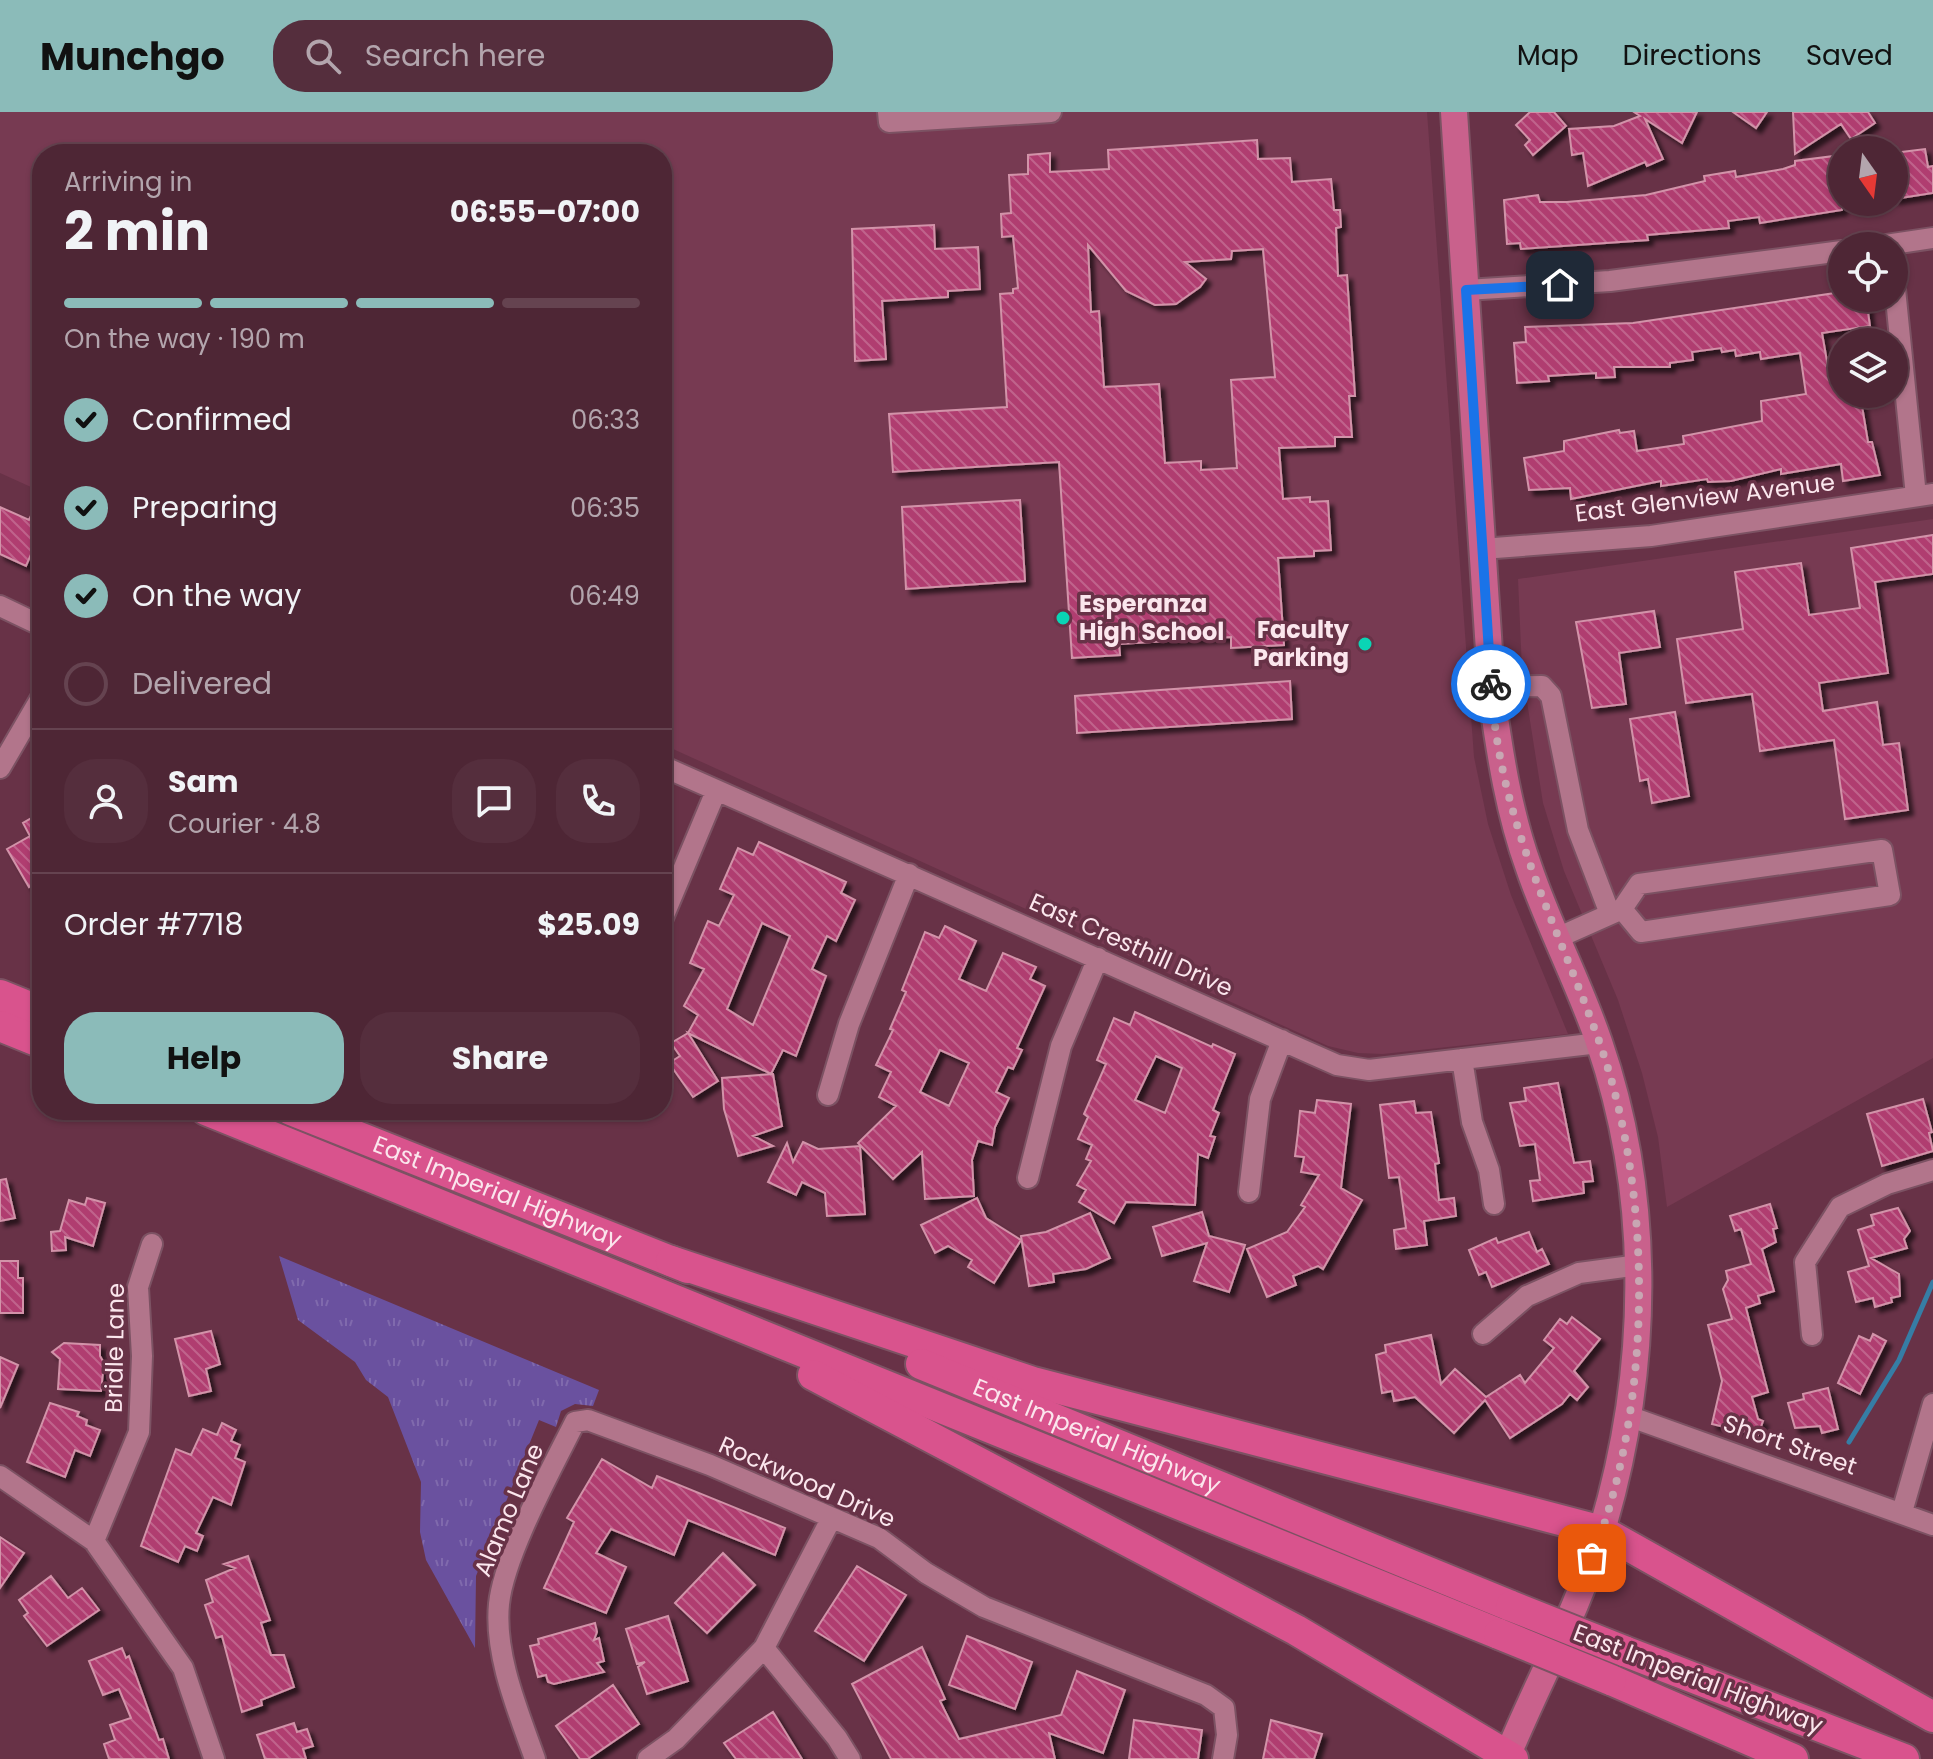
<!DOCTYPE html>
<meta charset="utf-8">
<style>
body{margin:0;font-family:Poppins,sans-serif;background:#552e3d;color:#f1f3f6;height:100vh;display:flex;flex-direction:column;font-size:30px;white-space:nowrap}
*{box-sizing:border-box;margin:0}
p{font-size:26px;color:#b3a5ad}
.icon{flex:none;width:44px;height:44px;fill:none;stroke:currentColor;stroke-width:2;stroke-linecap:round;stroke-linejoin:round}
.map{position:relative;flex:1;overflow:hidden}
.drawer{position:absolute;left:32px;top:32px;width:640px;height:976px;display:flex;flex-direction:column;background:#4e2635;border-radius:32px;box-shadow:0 2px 6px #0004,0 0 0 2px #654350}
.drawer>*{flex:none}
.needle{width:52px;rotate:166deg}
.fabs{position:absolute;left:1828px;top:24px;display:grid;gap:16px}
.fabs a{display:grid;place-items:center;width:80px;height:80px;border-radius:50%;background:#4e2635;box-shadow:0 2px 6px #0004,0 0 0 2px #654350;font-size:40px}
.pin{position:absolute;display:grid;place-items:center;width:68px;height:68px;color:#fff;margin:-34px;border-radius:16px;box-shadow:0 4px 12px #0006}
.courier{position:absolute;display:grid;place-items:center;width:80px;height:80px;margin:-40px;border:6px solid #1a73e8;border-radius:50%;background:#fff;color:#222;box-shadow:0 2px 10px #0007}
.headline em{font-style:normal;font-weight:700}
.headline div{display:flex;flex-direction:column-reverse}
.headline{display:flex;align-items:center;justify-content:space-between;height:136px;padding:0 32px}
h1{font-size:52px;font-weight:700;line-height:60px}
.bar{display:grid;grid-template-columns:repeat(4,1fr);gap:12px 8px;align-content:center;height:96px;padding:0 32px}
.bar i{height:10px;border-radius:6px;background:#654350}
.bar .selected{background:#8bbbb9}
.bar p{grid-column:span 4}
.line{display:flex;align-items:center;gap:20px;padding:0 32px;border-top:2px solid #654350}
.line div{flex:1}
.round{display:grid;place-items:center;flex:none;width:84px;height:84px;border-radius:32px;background:#552e3d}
ol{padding:0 32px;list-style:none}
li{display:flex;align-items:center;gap:24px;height:88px}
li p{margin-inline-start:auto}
li .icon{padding:8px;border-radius:50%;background:#8bbbb9;color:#111;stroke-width:4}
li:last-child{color:#b3a5ad}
li i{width:44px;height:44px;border:4px solid #654350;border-radius:50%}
.button{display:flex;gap:16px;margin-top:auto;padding:16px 32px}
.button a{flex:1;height:92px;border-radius:32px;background:#8bbbb9;color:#111;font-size:32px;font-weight:700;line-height:92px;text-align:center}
.button a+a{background:#552e3d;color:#f1f3f6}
header{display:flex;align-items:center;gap:48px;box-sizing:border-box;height:112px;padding:0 40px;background:#8bbbb9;color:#111}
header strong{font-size:38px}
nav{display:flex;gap:44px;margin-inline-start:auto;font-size:28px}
.search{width:560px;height:72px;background:#552e3d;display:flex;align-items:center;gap:20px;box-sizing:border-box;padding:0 28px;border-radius:32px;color:#b3a5ad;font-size:30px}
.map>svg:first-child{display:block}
.built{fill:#773a52}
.grass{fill:url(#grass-tufts)}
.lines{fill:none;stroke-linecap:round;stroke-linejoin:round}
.stream{stroke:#367da5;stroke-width:5}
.building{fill:url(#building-back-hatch);stroke:#d293a9;stroke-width:2;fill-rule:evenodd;filter:url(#shadow)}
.minor-casing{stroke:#7c5263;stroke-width:24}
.major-casing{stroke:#7c5263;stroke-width:30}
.highway-casing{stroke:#7c5263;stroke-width:34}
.minor{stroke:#b2758b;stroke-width:20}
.major{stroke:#c9618c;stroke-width:26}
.highway{stroke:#d9538d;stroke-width:30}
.highway-bridge-casing{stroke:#7c5263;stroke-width:34;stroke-linecap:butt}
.highway-bridge{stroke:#d9538d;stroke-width:30}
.done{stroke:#c8a7b3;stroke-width:8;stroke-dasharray:0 14.4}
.route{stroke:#1a73e8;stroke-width:10}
.poi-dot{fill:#0ad5b5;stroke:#683247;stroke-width:3}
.labels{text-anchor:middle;stroke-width:7;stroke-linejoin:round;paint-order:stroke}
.street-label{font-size:24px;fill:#fbe6ed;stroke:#683247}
.poi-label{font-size:24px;font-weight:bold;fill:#fbe6ed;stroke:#683247;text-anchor:start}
</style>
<header>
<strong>Munchgo</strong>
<div class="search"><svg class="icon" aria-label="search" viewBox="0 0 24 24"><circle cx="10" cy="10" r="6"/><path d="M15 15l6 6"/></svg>Search here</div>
<nav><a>Map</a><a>Directions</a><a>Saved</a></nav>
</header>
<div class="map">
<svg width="1933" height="1647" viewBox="0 0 1933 1647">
<defs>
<pattern id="grass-tufts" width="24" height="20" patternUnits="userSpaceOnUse" patternTransform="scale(2)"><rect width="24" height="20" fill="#6a519f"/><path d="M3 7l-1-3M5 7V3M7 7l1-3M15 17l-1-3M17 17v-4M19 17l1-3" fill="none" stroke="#806aad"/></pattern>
<pattern id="building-back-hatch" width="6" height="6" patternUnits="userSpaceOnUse" patternTransform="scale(2)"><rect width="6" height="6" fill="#b03e70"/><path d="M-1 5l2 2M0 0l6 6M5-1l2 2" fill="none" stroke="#c0638c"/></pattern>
<filter id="shadow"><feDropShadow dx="5" dy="5" stdDeviation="2" flood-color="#0009"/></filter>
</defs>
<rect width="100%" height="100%" fill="#683247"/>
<!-- built -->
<path class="built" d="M0,0H1427L1474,645L1488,712L1511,783L1568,922L1383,942L1358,941L1328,934L662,632V42H42V380L0,361Z
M1933,407V946L1667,1095L1658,1025L1642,961L1618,888L1564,759L1543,691L1522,558L1518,467Z"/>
<!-- grass -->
<path class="grass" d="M279,1144L599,1278L593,1294L575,1292L561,1299L556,1315L539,1308L476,1464L475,1536L426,1448L420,1420L421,1370L388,1285L366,1268L355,1250L298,1208Z"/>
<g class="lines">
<!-- stream -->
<path class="stream" d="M1849,1330L1899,1248L1933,1170"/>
</g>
<!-- building -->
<path class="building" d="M1530,0H1554L1566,14L1533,43L1525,33L1530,28L1516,13Z
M1634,0H1697L1682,31L1645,7L1663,47L1647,54L1645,50L1588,74L1583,41L1572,43L1569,17L1614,14L1640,4Z
M1733,0H1767L1756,16Z
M1793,0H1868L1875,11L1851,27L1841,12L1795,42Z
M1257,28L1258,47L1290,46L1292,70L1331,67L1334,98H1340L1341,115L1336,116L1338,164L1347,163L1355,284H1349L1352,325H1335V334L1279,336L1283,387L1310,385V390L1328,389L1331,438L1314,439V444L1278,446L1284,533L1231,536V525L1119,532L1120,543L1072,546L1059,350L893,360L889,302L1007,295L1000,182L1013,181V177L1018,176L1013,124L1002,125L1001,102L1011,101L1009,63L1028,62V43L1050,41V60L1109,57L1108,38ZM1088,133L1126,179L1155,193L1176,192L1200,175L1206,167L1185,150L1231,147L1232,139L1263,137L1275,265L1231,268L1237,356L1201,358V349L1165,351L1159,272L1104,275L1099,199L1091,200Z
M1925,37L1928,55L1933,54V81L1894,87V41Z
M1842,43V98L1760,111L1759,105L1728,109L1729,116L1647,123L1648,128L1521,137L1520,131L1507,132L1504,88L1538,83L1540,90H1567L1646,83L1705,69L1704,64L1735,59L1736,65L1783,57L1795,53V49Z
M934,113L935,137L978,135L980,177L948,179V185L882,189L886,247L855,249L852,117Z
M1842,180V186H1866L1870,214L1822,221L1828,255L1842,253V282H1860L1868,330H1872L1880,363L1843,369L1841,352L1781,362V357L1731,369L1708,370L1707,367L1661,374V369L1571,387L1570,376L1529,378L1524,346L1564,339V329L1619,318L1620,321L1634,319L1637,339L1684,332L1683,324L1762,309L1761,289L1806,282L1800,241L1761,247L1760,240L1736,244L1735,238L1722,240L1721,236L1692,240L1693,248L1670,251V255H1614L1615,265L1596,266V261L1548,264L1549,269L1517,271L1514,231L1526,230L1525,215L1633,211Z
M42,380V444L32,440L26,454L0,442V395L29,408Z
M1020,388L1025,469L906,477L902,395Z
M1933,423V462L1875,470L1888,561L1819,571L1823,599L1877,590L1883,633L1899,631L1908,698L1845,707L1834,628L1760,639L1752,582L1686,591L1677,527L1743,517L1735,460L1801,451L1809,503L1860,496L1851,436Z
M1654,499L1660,535L1619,541L1626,592L1592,596L1576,510Z
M1290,569L1292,607L1077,621L1075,584Z
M1675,600L1689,684L1652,691L1648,667L1640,669L1630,607Z
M42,700V767L29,775L7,737L30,724L23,711Z
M759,730L846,770L841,781L855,788L836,829L827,824L812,857L826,864L796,944L783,938L771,962L688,921L718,969L693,985L669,951L680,944L671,931L688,921L698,903L684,894L704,857L690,851L708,809L719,814L734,783L720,777L738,736L753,743ZM762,811L790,824L753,913L727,897Z
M945,814L976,829L959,867L986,879L1003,841L1036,855L1030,867L1045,874L1017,936L1022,938L1013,957L1008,955L996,980L1009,986L995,1015L992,1033L978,1029L972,1048L974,1084L925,1087L922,1040L893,1067L858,1031L896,994L879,985L891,960L876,953L893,918L890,917L906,880L902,878L925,820L939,826ZM940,938L969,951L949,994L920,980Z
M1135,900L1212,935L1213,932L1235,942L1213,998L1219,1001L1210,1024L1215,1025L1208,1046L1198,1042L1195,1093L1126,1090L1114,1111L1079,1090L1086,1078L1077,1073L1091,1049L1086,1047L1092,1033L1078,1027L1088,1005L1084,1002L1106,952L1097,948L1114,906L1130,913ZM1156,944L1182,956L1165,1001L1135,988Z
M773,962L782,1014L753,1024L773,1034L738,1044L724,997L722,966Z
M1558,971L1574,1051L1590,1049L1593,1069L1583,1070L1584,1081L1533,1089L1530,1069L1540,1068L1535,1032L1520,1034L1510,991L1526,989L1524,976Z
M1923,987L1932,1020L1929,1021L1933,1039L1882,1054L1867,1002Z
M1317,988L1351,992L1341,1076L1362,1088L1323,1157L1318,1154L1293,1164L1296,1173L1267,1185L1247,1137L1287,1120L1305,1095L1301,1093L1319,1063L1301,1060L1304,1045L1295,1044L1298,1020L1300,999L1315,1001Z
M1414,989L1416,1001L1431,1000L1439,1051L1435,1052L1439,1088L1454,1086L1456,1104L1424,1109L1427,1133L1396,1137L1394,1118L1406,1116L1399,1065L1389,1066L1380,993Z
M803,1030L818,1037L860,1034L865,1102L827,1104L825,1081L802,1070L796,1083L768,1070L787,1031L793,1050Z
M6,1067L15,1106L0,1109V1068Z
M87,1086L105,1091L93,1134L65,1125L66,1138L52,1139L51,1120L60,1119L69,1088L85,1093Z
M977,1086L986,1106L1021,1128L994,1171L968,1155L972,1148L948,1134L935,1141L921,1113Z
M1770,1092L1777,1116L1773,1117L1776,1130L1762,1137L1774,1179L1758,1184L1760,1191L1746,1196L1768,1280L1752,1285L1758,1307L1763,1309L1758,1323L1712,1312L1722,1269L1708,1213L1732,1207L1723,1177L1728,1168L1726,1159L1751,1152L1741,1117L1735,1119L1730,1104Z
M1898,1096L1910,1119L1904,1127L1907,1136L1871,1146L1899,1162L1900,1184L1891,1186L1892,1190L1875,1195L1873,1186L1856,1190L1848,1160L1869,1154L1858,1118L1874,1113L1871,1103Z
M1202,1100L1209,1124L1245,1133L1229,1180L1194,1169L1207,1131L1162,1144L1153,1115Z
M1090,1101L1110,1146L1086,1157L1053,1162L1054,1170L1029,1174L1021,1124L1046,1120Z
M1529,1120L1537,1140L1542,1137L1549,1152L1492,1175L1486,1160L1479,1163L1469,1138L1496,1126L1498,1131Z
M0,1149H18V1166H23V1201H0Z
M1572,1205L1600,1227L1574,1259L1588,1275L1577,1288L1570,1282L1562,1292L1510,1326L1485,1288L1454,1321L1415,1285L1394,1289L1392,1279L1382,1281L1376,1243L1386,1240L1385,1233L1431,1223L1441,1272L1455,1257L1486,1285L1520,1263L1525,1271L1554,1236L1544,1228L1560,1207L1567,1212Z
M211,1219L220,1252L206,1257L211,1279L189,1284L175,1227Z
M1873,1222L1886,1229L1860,1282L1838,1271L1859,1224L1870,1229Z
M64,1231L100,1233V1244L104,1251L101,1279L58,1277L60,1247L52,1240Z
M0,1245L18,1253L0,1296Z
M1828,1276L1838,1317L1822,1321L1820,1314L1795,1316L1788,1291L1804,1287L1803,1282Z
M50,1291L79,1300L77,1304L87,1308L86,1313L100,1318L90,1344L75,1338L65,1365L27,1350Z
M222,1311L236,1318L231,1329L240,1333L235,1346L245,1350L231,1393L213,1385L196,1421L203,1424L197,1439L185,1434L178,1450L141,1434L176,1337L191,1343L203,1317L217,1323Z
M602,1347L652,1376L657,1364L785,1416L775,1443L688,1408L674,1443L611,1417L596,1441L626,1455L606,1501L544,1476L574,1410L567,1406Z
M0,1425L24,1441L0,1476Z
M723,1441L755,1473L707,1521L675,1491Z
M248,1444L270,1508L261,1511L271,1543H284L294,1575L261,1588L262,1593L242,1600L222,1524L216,1526L205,1493L213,1490L206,1468L235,1456L224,1452Z
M857,1454L906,1483L864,1549L815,1519Z
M51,1464L68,1486L82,1476L99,1498L47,1534L24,1504L28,1501L19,1488Z
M668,1504L688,1569L647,1582L638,1555L645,1550L637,1552L626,1517Z
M595,1511L597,1520L594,1528L599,1526L604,1549L597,1551L604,1560L554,1572L548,1570L546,1563L538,1565L530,1534L539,1532L538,1527Z
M967,1524L1032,1550L1015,1597L949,1573Z
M922,1535L945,1587L940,1589L959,1627L1061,1603L1077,1559L1125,1578L1103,1641L1049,1621L1055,1647H891L852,1572Z
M122,1536L126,1546L129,1544L159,1628L163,1627L169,1647H109L104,1632L115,1628L110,1613L131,1606L119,1577L103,1583L89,1549Z
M613,1573L639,1612L588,1647H580L556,1614Z
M773,1600L802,1647H736L724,1631Z
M1134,1608L1202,1618L1198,1647H1129Z
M1271,1608L1322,1622L1314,1647H1263Z
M294,1611L297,1620L307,1617L313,1634L303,1637L306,1647H265L257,1623Z"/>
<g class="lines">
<!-- minor casing -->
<g class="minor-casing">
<path id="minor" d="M888,0L889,10L1051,0
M1879,134L1933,126
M1894,167L1916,384
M1466,178L1610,169L1842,139
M1482,437L1651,424L1933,382
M0,494L42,514
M1491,575L1542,574L1551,584L1578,718L1610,802
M662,654L1337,953L1369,958L1599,931
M0,656L42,584
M662,808L716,679
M1557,826L1622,797L1639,772L1882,738L1890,783L1641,820L1622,797
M1462,947L1472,1010L1489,1058L1494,1092
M828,983L849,912L909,762
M1028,1066L1061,934L1098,846
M1249,1080L1260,987L1282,928
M1483,1222L1527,1184L1579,1161L1639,1153
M1812,1223L1805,1150L1840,1095L1887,1072L1933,1058
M1628,1304L1933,1413
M0,1364L94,1429L183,1556L214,1647
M1902,1400L1933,1292
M94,1429L139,1320L142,1244L138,1175L152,1132
M764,1536L837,1626L850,1647
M535,1647C518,1599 494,1543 499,1492C504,1443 552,1356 575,1310L588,1308L710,1353L879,1426L926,1461L984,1495L1206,1583L1224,1596L1227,1623L1223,1647
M648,1647L676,1627L764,1536L831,1407"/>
</g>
<!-- major casing -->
<g class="major-casing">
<path id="major" d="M1454,0L1492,585C1500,643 1509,701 1529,756C1549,815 1579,871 1599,930C1653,1087 1649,1260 1602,1418C1579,1497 1537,1571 1506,1647"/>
</g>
<!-- highway casing -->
<g class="highway-casing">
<g id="highway">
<path d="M0,883L42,900"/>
<path d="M0,914L42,931"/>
<path d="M206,998L1499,1522"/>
<path id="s1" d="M291,998L688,1156"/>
<path d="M671,1149L1033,1270L1602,1419L1933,1605"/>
<path id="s2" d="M921,1252L1511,1494"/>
<path d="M813,1263L1296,1518L1513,1647"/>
<path d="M1624,1539L1904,1647"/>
<path d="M1611,1568L1793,1647"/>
</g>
</g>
<!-- minor -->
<use href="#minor" class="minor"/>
<!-- major -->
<use href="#major" class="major"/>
<!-- highway -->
<use href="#highway" class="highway"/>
<!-- highway-bridge casing -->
<g class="highway-bridge-casing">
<path id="highway-bridge" d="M1511,1494L1624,1539
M1499,1522L1611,1568"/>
</g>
<!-- highway-bridge -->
<use href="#highway-bridge" class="highway-bridge"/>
</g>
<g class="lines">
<!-- done -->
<path class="done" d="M1491,572C1499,709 1554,804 1599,929C1654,1084 1653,1292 1592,1446"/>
<!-- route -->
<path class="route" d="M1491,572L1466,178L1560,173"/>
</g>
<!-- markers -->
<g class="poi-dot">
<circle cx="1063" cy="506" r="8"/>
<circle cx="1365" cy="532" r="8"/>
</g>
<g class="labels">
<!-- street labels -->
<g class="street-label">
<text transform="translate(1705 386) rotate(-7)" y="8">East Glenview Avenue</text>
<text transform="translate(1131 833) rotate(24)" y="8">East Cresthill Drive</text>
<text dy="8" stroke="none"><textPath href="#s1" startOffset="222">East Imperial Highway</textPath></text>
<text transform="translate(115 1236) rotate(-89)" y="8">Bridle Lane</text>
<text dy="8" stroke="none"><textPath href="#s2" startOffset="190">East Imperial Highway</textPath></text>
<text transform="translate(1790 1333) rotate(19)" y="8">Short Street</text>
<text transform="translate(807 1370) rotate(24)" y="8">Rockwood Drive</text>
<text transform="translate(509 1398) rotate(-67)" y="8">Alamo Lane</text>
<text transform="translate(1698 1567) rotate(21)" y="8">East Imperial Highway</text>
</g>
<!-- poi labels -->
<g class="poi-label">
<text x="1079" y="500">Esperanza<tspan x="1079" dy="28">High School</tspan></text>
<text x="1349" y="526" text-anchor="end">Faculty<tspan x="1349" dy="28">Parking</tspan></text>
</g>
</g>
</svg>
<div class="fabs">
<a><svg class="needle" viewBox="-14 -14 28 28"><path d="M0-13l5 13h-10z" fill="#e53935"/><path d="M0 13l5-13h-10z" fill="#b3a5ad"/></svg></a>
<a><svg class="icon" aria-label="locate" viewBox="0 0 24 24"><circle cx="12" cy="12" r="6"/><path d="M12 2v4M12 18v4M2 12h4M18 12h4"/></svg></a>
<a><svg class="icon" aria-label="layers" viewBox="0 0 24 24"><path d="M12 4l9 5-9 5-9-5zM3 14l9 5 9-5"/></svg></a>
</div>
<div class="pin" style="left:1592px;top:1446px;background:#ea580c"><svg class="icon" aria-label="bag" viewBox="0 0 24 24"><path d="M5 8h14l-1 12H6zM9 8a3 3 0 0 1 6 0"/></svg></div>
<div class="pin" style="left:1560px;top:173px;background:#1f2937"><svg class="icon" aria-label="home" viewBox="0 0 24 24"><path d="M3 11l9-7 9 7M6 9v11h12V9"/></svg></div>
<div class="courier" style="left:1491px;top:572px"><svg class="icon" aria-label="bike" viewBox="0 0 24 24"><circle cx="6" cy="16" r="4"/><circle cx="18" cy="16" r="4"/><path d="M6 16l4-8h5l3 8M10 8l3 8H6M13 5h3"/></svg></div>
<section class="drawer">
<div class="headline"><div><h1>2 min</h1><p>Arriving in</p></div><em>06:55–07:00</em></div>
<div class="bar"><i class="selected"></i><i class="selected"></i><i class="selected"></i><i></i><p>On the way · 190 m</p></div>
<ol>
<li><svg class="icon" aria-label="check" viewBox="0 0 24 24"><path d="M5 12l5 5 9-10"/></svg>Confirmed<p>06:33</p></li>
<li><svg class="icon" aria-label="check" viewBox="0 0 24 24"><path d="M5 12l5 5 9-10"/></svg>Preparing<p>06:35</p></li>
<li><svg class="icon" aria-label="check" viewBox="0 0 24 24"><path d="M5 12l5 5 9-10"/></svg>On the way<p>06:49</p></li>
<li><i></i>Delivered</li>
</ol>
<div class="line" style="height:144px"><a class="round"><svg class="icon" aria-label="person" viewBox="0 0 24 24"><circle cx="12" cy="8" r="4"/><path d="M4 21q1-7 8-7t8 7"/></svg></a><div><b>Sam</b><p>Courier · 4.8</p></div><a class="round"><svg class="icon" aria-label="chat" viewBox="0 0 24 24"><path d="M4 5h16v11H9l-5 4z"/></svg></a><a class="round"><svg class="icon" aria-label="phone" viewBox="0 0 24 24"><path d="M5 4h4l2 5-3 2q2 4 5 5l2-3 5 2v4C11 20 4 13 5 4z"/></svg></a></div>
<div class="line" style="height:104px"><div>Order #7718</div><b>$25.09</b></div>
<div class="button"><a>Help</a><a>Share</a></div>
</section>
</div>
